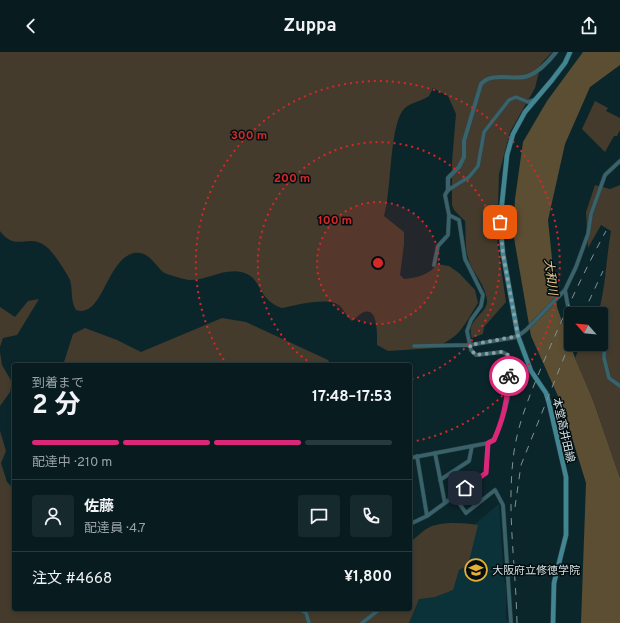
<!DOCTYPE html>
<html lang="ja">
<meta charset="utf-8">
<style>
body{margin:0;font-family:Overpass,"Noto Sans JP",sans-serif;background:#16292d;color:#f1f3f6;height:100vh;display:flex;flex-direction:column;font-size:15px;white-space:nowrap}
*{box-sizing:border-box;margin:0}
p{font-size:13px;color:#98a1a5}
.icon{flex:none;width:22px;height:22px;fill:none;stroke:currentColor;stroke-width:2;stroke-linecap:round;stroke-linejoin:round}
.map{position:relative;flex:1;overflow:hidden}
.side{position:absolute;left:12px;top:311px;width:400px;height:248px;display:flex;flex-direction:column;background:#081c20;border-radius:4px;box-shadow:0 2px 6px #0003,0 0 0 1px #293a3e}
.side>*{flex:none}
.needle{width:26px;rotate:297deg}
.tools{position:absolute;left:564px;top:255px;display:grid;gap:8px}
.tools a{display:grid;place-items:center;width:44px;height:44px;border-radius:4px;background:#081c20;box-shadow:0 2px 6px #0003,0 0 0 1px #293a3e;font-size:20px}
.pin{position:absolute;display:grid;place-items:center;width:34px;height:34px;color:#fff;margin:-17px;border-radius:8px;box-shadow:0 2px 6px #0006}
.courier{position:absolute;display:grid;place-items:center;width:40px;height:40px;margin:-20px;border:3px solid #db2777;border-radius:50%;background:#fff;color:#222;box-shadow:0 1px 5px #0007}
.overview em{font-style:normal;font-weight:700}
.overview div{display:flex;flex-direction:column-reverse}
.overview{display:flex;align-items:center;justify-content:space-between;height:68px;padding:0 20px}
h1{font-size:26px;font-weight:700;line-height:30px}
.bar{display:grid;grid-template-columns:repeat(4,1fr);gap:6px 4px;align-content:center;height:48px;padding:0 20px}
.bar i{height:5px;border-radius:3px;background:#293a3e}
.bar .on{background:#db2777}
.bar p{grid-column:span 4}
.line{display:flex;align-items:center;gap:10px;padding:0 20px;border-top:1px solid #293a3e}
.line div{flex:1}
.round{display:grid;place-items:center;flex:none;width:42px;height:42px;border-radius:4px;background:#16292d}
header{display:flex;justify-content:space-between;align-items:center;height:52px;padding:0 20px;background:#081c20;font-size:18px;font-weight:700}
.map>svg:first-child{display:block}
.built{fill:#0a3238}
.green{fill:#443b2c}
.water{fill:#5c4e33}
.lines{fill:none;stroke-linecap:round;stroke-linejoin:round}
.minor-casing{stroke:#2b4449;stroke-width:4.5}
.tertiary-casing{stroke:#2b4449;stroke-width:5}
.secondary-casing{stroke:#2b4449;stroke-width:5.5}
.minor{stroke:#39626a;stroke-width:3.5}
.tertiary{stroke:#39626a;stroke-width:4}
.secondary{stroke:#428693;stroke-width:4.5}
.rail{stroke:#809498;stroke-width:1;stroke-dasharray:7 7;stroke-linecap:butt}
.done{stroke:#8ca0a3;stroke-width:4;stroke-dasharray:0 7.2}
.route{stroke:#db2777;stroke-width:5}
.ring{fill:none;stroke:#d62828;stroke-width:2;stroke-dasharray:2 4}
.labels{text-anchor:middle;stroke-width:3;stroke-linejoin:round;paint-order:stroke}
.street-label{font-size:11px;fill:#d2e1e4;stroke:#040d0f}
.poi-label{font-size:11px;fill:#d2e1e4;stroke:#040d0f;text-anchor:start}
.water-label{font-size:12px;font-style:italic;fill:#e2c692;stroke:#040d0f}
.centre{fill:#d62828;stroke:#040d0f;stroke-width:2}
.ring-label{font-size:12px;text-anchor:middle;font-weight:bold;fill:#d62828;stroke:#040d0f;stroke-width:3;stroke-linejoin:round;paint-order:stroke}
</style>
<header><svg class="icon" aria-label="back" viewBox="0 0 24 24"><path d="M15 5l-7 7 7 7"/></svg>Zuppa<svg class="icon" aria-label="share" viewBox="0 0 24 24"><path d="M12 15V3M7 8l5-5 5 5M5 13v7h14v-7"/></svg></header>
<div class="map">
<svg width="620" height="571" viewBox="0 0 620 571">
<rect width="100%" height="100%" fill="#0b262b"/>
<!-- built -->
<path class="built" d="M499,452L504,529L506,533V567L510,571H401L468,478Z"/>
<!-- green -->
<path class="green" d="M0,0H552L541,12L535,36L510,80L499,122L497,188L506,250L484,275L483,282L472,286C465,267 488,262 487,248C485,231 472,221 468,206C465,195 466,181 465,169L454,158L452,153V110L456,62L448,44L433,36L429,44C422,49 410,51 405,56C389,70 392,140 384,164L404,180V192L400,223L404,227C416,226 430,223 437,212L449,214L459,221L475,238L478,251C472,260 464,276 456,283C453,286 439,294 435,296L388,299L377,293C377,285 379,252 362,261C359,263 355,267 352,269C347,265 345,259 340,254C331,244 295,253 282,256C260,249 261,230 249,223C229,212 208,229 189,228C183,227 168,223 163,220C154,212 149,199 134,201C106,207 103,267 76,258C70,248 73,238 70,228C67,221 54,202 49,197C29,178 17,202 0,179Z
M595,49L608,56L606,59L620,66V78L617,84H614L605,100L582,77Z
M595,133L610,137L620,133V426L593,348L575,306L581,292H601V262H598C606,235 606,206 611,179L601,173L588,196L586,160Z
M39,247L17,283L3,286L0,295V255L15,265L28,249Z
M222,266L246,270L328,308L331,313H63L73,282L85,276L117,288L141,300Z
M0,300L2,313L12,330L10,340L0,354Z
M0,379L6,399L1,411L7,430L14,437V557H359L364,559L365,557H410V490C416,486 422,479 428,476C442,469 464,471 478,473L468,513L459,518L453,538L435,545L419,547L409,571H0Z"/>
<!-- water -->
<path class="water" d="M583,0H620V13L590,35L565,92L548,168L557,255L575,306L593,348L620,426V571H581L586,431L562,353L531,284L513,180L515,147L523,90L547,49Z"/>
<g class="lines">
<!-- minor casing -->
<g class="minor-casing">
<path id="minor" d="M434,213L438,194L448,183L449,163
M565,238L571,271
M601,274L605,284L604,306L609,326L620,334
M414,294L470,293L512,286L518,284L526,278L565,238L576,215L588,182L591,162L605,123L620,109
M435,401L445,451
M417,404L427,464
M410,406L488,391L494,388C504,367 516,325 508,303L502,300L476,303L471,298L467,279L471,268L481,254L483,243L465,207L459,168L449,163L445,143L448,138L469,125L478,114L484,80L509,48L516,45L528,50L534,48
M440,428L469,409L472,394
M454,444L466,461L495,438L503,453L511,571
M410,472L427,464L486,421L488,391
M299,557L306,561L309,571
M362,571L380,557"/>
</g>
<!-- tertiary casing -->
<g class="tertiary-casing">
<path id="tertiary" d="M448,138V126L459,115L464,105V89L481,32C492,19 514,29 528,24C539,20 549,9 556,0"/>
</g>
<!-- secondary casing -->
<g class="secondary-casing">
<path id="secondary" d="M553,571L554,531L566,483V425L549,351L546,341L531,319L518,284L503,202L500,170L507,103L513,82L525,60L552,28L565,11L570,0"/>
</g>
<!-- minor -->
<use href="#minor" class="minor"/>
<!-- tertiary -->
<use href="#tertiary" class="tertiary"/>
<!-- secondary -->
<use href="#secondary" class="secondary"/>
<!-- rail -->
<path class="rail" d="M583,262L603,219
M515,455L521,413L571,288
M517,571C516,517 507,462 513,408C516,376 529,345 541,316C561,269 582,223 606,179"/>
</g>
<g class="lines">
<!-- done -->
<path class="done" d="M500,170L503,202L518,284L470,293L471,298L476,303L502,300L508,303L510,309L509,324"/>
<!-- route -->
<path class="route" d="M465,436L486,421L488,391L494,388C504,365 507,349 509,324"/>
</g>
<!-- distance rings -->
<circle cx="378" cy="211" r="61" fill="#d62828" fill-opacity=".12"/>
<g class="ring">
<circle cx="378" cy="211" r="61"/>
<path d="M312 312A121 121 0 1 1 410 328"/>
<path d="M227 313A182 182 0 1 1 411 390"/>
</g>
<!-- icons -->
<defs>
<g id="school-ring" transform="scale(1.15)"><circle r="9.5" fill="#040d0f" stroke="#e4ae35" stroke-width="1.5"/><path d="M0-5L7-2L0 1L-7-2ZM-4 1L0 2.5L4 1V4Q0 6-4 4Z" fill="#e4ae35"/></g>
</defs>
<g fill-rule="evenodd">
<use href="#school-ring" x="476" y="518"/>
</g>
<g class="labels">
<!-- street labels -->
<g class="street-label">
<text transform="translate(564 378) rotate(77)" y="4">本堂高井田線</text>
</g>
<!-- poi labels -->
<g class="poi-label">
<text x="492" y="522">大阪府立修徳学院</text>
</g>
<!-- water labels -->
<g class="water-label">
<text transform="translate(551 225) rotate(83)" y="4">大和川</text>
</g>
</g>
<circle cx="378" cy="211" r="6" class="centre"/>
<g class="ring-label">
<text x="249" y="87">300 m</text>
<text x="292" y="130">200 m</text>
<text x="335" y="172">100 m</text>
</g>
</svg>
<div class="tools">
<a><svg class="needle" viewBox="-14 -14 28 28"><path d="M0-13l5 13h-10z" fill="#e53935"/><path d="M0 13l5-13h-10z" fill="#98a1a5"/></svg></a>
</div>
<div class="pin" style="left:500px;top:170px;background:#ea580c"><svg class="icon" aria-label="bag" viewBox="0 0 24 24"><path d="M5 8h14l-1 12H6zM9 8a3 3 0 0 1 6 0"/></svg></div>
<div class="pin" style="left:465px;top:436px;background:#1f2937"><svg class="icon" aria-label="home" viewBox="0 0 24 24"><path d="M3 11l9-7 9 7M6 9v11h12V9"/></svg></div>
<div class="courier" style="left:509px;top:324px"><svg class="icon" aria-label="bike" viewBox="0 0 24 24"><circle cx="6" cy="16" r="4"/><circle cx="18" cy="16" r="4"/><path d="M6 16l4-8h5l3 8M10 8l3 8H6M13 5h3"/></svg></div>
<section class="side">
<div class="overview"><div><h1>2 分</h1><p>到着まで</p></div><em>17:48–17:53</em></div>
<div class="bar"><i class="on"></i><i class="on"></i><i class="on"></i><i></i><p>配達中 · 210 m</p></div>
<div class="line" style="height:72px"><a class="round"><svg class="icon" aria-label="person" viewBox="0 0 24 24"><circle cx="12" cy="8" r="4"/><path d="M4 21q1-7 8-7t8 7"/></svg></a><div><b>佐藤</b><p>配達員 · 4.7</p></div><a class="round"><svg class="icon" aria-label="chat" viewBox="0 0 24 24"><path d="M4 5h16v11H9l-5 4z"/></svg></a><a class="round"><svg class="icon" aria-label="phone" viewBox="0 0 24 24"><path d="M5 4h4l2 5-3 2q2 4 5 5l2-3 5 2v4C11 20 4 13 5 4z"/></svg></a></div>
<div class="line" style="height:52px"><div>注文 #4668</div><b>¥1,800</b></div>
</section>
</div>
